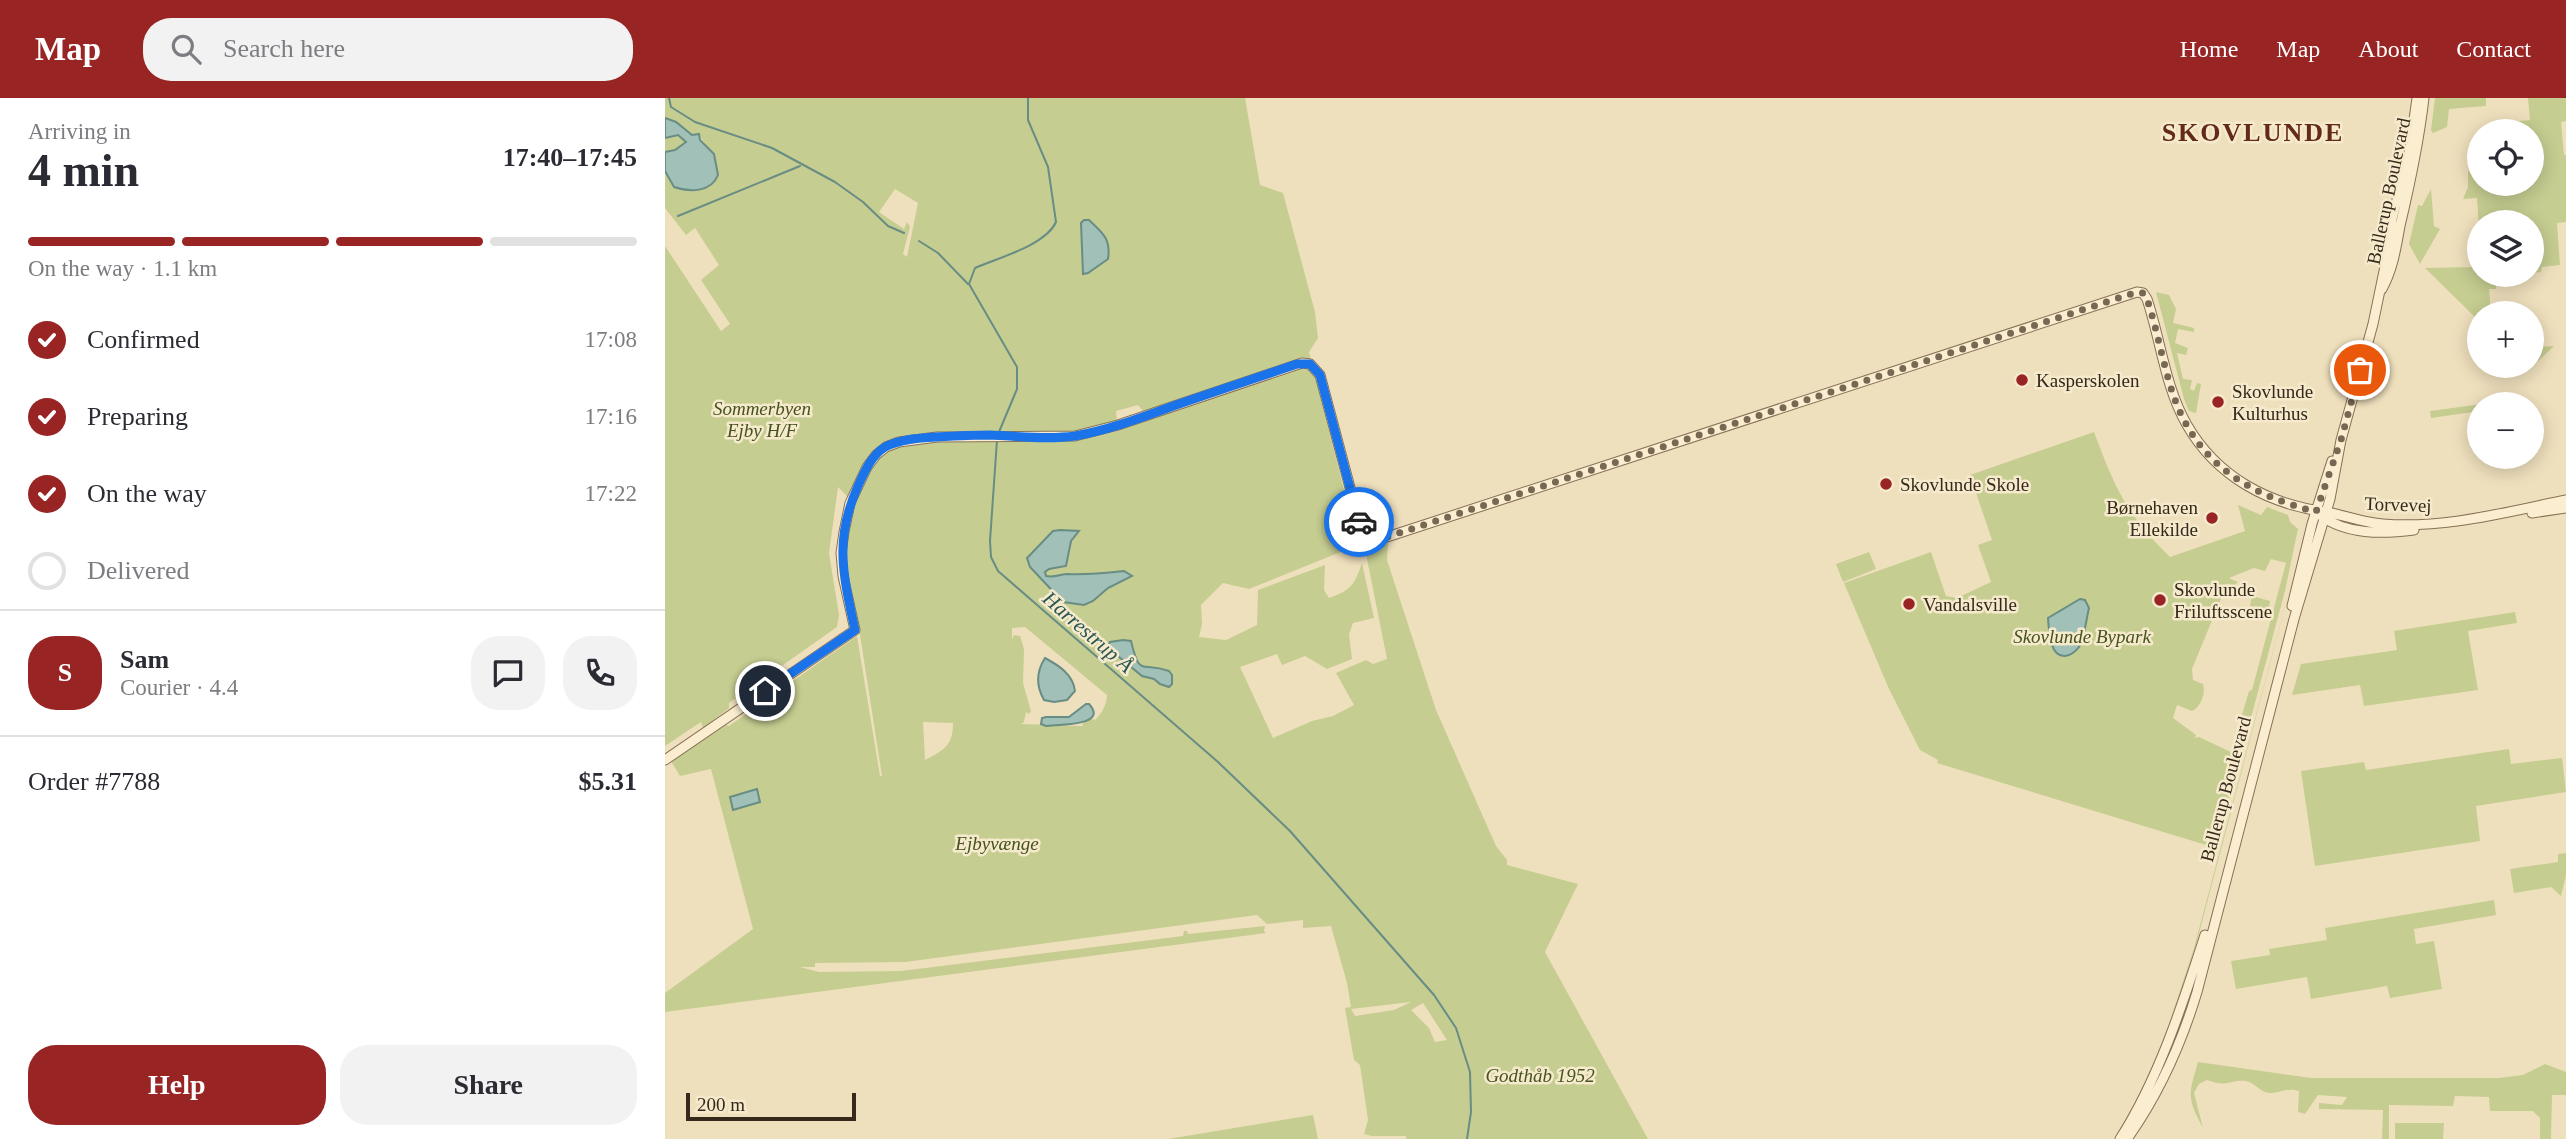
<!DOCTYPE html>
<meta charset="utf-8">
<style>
body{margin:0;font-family:"Times New Roman",serif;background:#f2f2f3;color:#2b2b33;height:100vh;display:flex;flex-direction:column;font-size:26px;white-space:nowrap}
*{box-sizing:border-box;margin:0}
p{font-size:23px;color:#7c7c81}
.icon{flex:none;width:38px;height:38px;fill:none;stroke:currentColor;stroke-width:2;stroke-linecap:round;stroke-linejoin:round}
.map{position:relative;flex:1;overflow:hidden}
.sheet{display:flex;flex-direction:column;background:#fff;width:665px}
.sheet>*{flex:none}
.fabs{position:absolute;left:1802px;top:21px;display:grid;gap:14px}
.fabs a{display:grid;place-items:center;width:77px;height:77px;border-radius:50%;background:#fff;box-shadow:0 4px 18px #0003;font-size:35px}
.scale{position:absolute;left:21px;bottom:18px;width:170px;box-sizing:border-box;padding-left:7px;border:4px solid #36281b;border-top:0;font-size:19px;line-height:24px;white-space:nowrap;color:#36281b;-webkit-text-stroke:5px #f6eacc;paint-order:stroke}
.pin{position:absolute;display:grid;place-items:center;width:60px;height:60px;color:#fff;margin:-30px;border:4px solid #fff;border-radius:50%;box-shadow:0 2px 7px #0007}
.courier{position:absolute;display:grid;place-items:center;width:70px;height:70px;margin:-35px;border:5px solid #1a73e8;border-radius:50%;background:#fff;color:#222;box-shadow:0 2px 9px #0007}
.summary em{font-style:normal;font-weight:700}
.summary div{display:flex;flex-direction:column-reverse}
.summary{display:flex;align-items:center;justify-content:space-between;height:119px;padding:0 28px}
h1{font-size:46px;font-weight:700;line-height:52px}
.bar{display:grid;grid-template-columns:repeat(4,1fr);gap:10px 7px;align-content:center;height:84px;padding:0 28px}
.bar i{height:9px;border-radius:5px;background:#e1e1e2}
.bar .selected{background:#982424}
.bar p{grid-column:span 4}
.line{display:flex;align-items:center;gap:18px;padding:0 28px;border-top:2px solid #e1e1e2}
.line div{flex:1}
.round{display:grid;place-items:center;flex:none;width:74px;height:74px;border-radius:28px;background:#f2f2f3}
ol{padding:0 28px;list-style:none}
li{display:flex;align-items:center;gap:21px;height:77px}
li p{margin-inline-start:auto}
li .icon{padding:7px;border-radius:50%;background:#982424;color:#fff;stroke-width:4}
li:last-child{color:#7c7c81}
li i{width:38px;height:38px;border:4px solid #e1e1e2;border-radius:50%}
.action{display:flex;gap:14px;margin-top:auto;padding:14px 28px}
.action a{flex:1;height:80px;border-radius:28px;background:#982424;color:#fff;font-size:28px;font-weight:700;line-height:80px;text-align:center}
.action a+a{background:#f2f2f3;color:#2b2b33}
header{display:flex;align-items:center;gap:42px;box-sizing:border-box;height:98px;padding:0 35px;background:#982424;color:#fff}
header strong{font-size:33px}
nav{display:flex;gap:38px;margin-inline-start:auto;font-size:24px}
.search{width:490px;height:63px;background:#f2f2f3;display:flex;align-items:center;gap:18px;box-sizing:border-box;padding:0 24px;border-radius:28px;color:#7c7c81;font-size:26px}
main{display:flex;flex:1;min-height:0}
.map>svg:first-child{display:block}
.green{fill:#c6cd91;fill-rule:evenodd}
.water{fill:#a1c0b7;stroke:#688d84;stroke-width:2}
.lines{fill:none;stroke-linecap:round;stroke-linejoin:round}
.stream{stroke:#688d84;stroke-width:2}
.minor-casing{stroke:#877056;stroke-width:11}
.minor{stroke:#faedd0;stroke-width:9}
.done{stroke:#776854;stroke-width:7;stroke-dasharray:0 12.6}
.route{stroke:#1a73e8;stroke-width:9}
.poi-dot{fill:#982424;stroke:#f6eacc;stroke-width:2.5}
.labels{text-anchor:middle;stroke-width:5;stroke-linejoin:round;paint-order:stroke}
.street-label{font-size:19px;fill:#36281b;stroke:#f6eacc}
.poi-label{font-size:19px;fill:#36281b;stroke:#f6eacc;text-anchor:start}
.park-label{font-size:19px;font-style:italic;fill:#465321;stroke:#f6eacc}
.water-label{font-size:21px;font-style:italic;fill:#295653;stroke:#f6eacc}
.district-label{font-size:26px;font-weight:bold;letter-spacing:2px;fill:#632919;stroke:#f6eacc}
</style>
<header>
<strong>Map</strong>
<div class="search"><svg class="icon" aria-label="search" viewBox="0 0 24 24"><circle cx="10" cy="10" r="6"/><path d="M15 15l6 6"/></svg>Search here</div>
<nav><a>Home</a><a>Map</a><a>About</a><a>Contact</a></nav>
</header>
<main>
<section class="sheet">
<div class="summary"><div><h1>4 min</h1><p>Arriving in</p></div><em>17:40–17:45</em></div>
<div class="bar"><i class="selected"></i><i class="selected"></i><i class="selected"></i><i></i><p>On the way · 1.1 km</p></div>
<ol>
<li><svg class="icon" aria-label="check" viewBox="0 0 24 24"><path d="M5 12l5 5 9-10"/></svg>Confirmed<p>17:08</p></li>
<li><svg class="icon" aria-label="check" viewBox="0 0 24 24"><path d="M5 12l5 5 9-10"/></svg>Preparing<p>17:16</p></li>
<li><svg class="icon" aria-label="check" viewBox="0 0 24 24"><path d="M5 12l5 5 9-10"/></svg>On the way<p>17:22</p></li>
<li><i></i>Delivered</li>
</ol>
<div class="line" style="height:126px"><b class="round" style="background:#982424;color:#fff">S</b><div><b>Sam</b><p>Courier · 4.4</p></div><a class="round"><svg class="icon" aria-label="chat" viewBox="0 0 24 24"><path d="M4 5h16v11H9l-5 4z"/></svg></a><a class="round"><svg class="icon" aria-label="phone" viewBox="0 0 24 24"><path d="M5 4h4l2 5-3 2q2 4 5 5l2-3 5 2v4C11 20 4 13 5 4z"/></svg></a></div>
<div class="line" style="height:91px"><div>Order #7788</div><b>$5.31</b></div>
<div class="action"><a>Help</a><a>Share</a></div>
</section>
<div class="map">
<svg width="1901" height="1041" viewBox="0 0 1901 1041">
<rect width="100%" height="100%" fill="#efe0bd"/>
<!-- green -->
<path class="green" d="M0,0H580L595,87L618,95L650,214L653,240L644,254L693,447L584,491L558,485L536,507L537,526L534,539L561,542L592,527L593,492L660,467L659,492L664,500C686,492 689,488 697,465L709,520L688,525L684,536L687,561L662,571L640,558L617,567L612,556L575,569L608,640L647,623L668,618L689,607L671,575L701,562L708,566L722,561L700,451L723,445L722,462L771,612L831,748L842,762V767L913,786L880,854L983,1041H741V1038H707L699,1036L703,1022L695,967L689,962L680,910L686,909L682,885L666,828L638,830V822L602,826L592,817L240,864L150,865V869H135L154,874L236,873L518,838L519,833H522L523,836L600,828L599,833L601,835L0,914V895L88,831L46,671L15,678L6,663L61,627L64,628L192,538L215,678H217L195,537L182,478L181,454L182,436L190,405L206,369L221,352L235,347L257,343L316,340L401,343L466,328L505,313V307L478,313L473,307L451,313L452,322C429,328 407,336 384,336C344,336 251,327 218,346C199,357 193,381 184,400L173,389L164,455L174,517L172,529L64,605V610L38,630L36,624L0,648V148L56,233L65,226L36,182L54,167L30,130L21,137L0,110V73L9,89L16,92L53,77C52,71 52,63 49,57C45,49 38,45 34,36L27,37L11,24L0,20ZM230,91L253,105L242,159L238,156L245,129L242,124L239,131L214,114ZM360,529L442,597C442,606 436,617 430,622L425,620L417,626L418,628L356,626L359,624L361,614L364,616L366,613L358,585L359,551L355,538L349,537L347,541V530ZM258,624L288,625C288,648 279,652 260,662ZM746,904L729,912L690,918L686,911ZM758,905L782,942L770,944L764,930L746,912Z
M1770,0H1821V8L1784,11L1782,29L1768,35L1766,32Z
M1863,0H1901V23L1896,24L1899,57H1901V124L1892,125L1895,167L1877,169L1876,174L1867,175V124H1815V146L1812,100L1798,101L1803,89V73L1815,72V86H1867V33H1843V24L1865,22Z
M6,37H13L21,44L10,52L0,54V40Z
M1766,91L1769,128L1775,131L1755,166L1744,146L1753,107L1757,108Z
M1815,156V177H1831V191H1824L1826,215H1815V224L1760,170L1809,169V157Z
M1491,194L1504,197L1511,211L1508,225L1529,230V234L1513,231L1510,245L1523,250L1521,257L1512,255L1518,281L1527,282L1525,291L1529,293L1532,285L1536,286L1531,315L1524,313L1519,301Z
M1889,248L1865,271L1862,268H1867V249Z
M1815,306V313L1766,320L1765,313L1817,306Z
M1429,334C1450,390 1461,416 1505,459L1580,433L1573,407L1596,417L1602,409L1623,417L1625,424L1633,431L1620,493L1551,750L1272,665L1273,662L1255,652L1224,591L1179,485L1266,454L1281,498L1292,500L1326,484L1313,447L1327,442L1305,377ZM1606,461L1621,465L1587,592L1584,593L1566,654L1534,639L1530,640L1531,637L1508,620L1512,607L1527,613C1536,609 1541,595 1538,586L1528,582L1527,571L1562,486L1569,488L1573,484L1564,480L1589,470L1600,473Z
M1204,454L1211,471L1178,484L1171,466Z
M1631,467L1532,843L1515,901L1504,926L1529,850Z
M1587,498L1605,503L1604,511L1585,508Z
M1850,514L1852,525L1803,533L1813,592L1699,608L1695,587L1627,597L1636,566L1732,552L1729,533Z
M1844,651L1846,666L1897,660L1901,694L1811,708L1815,743L1650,768L1636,673L1699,664L1701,672Z
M1901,755V777L1896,798L1886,789L1849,795L1845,771L1893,764V756Z
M1829,802L1831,817L1749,831L1751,846L1769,843L1777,891L1725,900L1722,888L1646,901L1642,879L1571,891L1566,863L1605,857L1604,851L1662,842L1660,830Z
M1533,964L1646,980H1834L1858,977L1880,966L1901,974V997H1887L1886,1041H1875V1020L1868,1013H1825L1824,999L1790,998L1788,1008L1724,1007V1041H1717L1718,1012L1654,1011V1005L1677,1007L1682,999L1653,997L1640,1016L1633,1014L1634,993C1622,989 1617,995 1606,995C1595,995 1591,985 1581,983C1566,981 1563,990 1542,982L1534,986L1529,995L1538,1030C1521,999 1524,996 1533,964Z
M648,1017L653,1041H503Z
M1730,1025H1779L1778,1041H1730Z"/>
<!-- water -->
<path class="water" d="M0,20L11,24L27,37L34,36L35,42L49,56L53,77C46,95 24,94 9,89L0,73V54L10,52L21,44L13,37L0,40Z
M419,122H424C438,135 446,141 443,161L423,175L418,176L416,125Z
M395,432L414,433L406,443L401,468L384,471L380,474L381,478C390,480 395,476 403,476C421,477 440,475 459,473L467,478L443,490L428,503L419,507L398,504L365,469L362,460L388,433Z
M1415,501L1420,502L1424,510C1421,522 1420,538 1414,549C1411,553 1405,558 1400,558C1384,559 1384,531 1383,520Z
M458,542L466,543C475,580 475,563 504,573L507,577V586L504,589L495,586L489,581L477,578L442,549L445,544Z
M380,560C393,567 408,576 410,593L402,602L389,604L379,602C371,588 371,574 380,560Z
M421,606H424C445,629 390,626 381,628L376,626L377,620L381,619H404Z
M92,691L95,704L68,712L65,699Z"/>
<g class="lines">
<!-- stream -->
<path class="stream" d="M4,0L6,9L30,24L107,50L170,84L198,104L223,128L239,135
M13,118L135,68
M254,143L273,155L303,186
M334,334L352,291V269L304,186L310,170C333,160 381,147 391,124L383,69L363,22V0
M332,342L325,443L326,459L333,473L553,664L625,733L769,897L791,930L805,974L806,1014L802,1041"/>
<!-- minor casing -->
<g class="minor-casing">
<path id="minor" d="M1717,191C1728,171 1731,150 1735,128C1745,86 1754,44 1759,0
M1867,415L1901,410
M1655,417C1681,437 1718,436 1749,432
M1627,508L1647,426L1667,363
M0,662L190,532L178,478L176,455L179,434L185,405L202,369L211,357L221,349L234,344L272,339L410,338L453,327L637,265L645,266L655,277L695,427L702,439H722L1472,194L1478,195L1482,201C1496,243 1500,289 1522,327C1552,379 1603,406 1661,414C1680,417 1698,425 1718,426C1779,431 1841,414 1901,402
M1455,1041C1494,980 1518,905 1540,837
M1462,1041C1494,996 1516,947 1532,894L1629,521L1665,401L1676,342L1708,226L1724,149L1727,121L1745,51L1752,0"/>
</g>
<!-- minor -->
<use href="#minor" class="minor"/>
</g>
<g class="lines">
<!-- done -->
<path class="done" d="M694,424L702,439H722L1472,194L1478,195L1482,201C1492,231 1497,261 1506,290C1529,364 1580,395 1651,414L1676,342L1695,272"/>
<!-- route -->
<path class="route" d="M100,593L190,532C178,476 169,442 193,388C200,373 206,358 220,349C235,341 255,340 272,339C289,338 307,337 325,337C353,338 382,342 410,338C444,332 478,319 511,307C551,293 591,280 632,266H645L655,277L694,424"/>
</g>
<!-- markers -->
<g class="poi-dot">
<circle cx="1357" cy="282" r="7"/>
<circle cx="1553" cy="304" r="7"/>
<circle cx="1221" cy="386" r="7"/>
<circle cx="1547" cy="420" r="7"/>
<circle cx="1495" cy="502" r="7"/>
<circle cx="1244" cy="506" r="7"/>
</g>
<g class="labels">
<!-- street labels -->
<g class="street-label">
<text transform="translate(1723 93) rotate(-78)" y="7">Ballerup Boulevard</text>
<text transform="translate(1733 406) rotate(2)" y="7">Torvevej</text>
<text transform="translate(1560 691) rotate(-75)" y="7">Ballerup Boulevard</text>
</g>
<!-- poi labels -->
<g class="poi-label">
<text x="1371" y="289">Kasperskolen</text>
<text x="1567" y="300">Skovlunde<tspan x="1567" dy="22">Kulturhus</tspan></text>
<text x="1235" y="393">Skovlunde Skole</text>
<text x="1533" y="416" text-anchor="end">Børnehaven<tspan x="1533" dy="22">Ellekilde</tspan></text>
<text x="1509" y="498">Skovlunde<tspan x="1509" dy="22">Friluftsscene</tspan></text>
<text x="1258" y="513">Vandalsville</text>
</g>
<!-- park labels -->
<g class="park-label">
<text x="97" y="317">Sommerbyen<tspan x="97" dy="22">Ejby H/F</tspan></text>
<text x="1417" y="545">Skovlunde Bypark</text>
<text x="332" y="752">Ejbyvænge</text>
<text x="875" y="984">Godthåb 1952</text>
</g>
<!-- water labels -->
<g class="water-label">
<text transform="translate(423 534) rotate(41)" y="7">Harrestrup Å</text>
</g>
<!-- district labels -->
<g class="district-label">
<text x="1588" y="43">SKOVLUNDE</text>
</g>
</g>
</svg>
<div class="fabs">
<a><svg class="icon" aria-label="locate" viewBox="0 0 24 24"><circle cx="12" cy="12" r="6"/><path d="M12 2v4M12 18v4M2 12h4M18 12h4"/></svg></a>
<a><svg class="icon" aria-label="layers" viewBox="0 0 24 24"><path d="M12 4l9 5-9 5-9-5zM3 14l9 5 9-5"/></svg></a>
<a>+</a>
<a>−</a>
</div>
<div class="scale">200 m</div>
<div class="pin" style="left:1695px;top:272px;background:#ea580c"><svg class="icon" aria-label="bag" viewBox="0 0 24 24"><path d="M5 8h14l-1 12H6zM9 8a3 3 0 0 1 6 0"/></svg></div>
<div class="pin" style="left:100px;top:593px;background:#1f2937"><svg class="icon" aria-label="home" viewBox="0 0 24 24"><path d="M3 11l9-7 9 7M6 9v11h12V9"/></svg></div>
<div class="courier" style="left:694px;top:424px"><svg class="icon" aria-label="car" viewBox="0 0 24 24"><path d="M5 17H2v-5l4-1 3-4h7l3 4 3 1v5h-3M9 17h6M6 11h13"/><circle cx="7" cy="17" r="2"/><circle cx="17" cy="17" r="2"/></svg></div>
</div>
</main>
